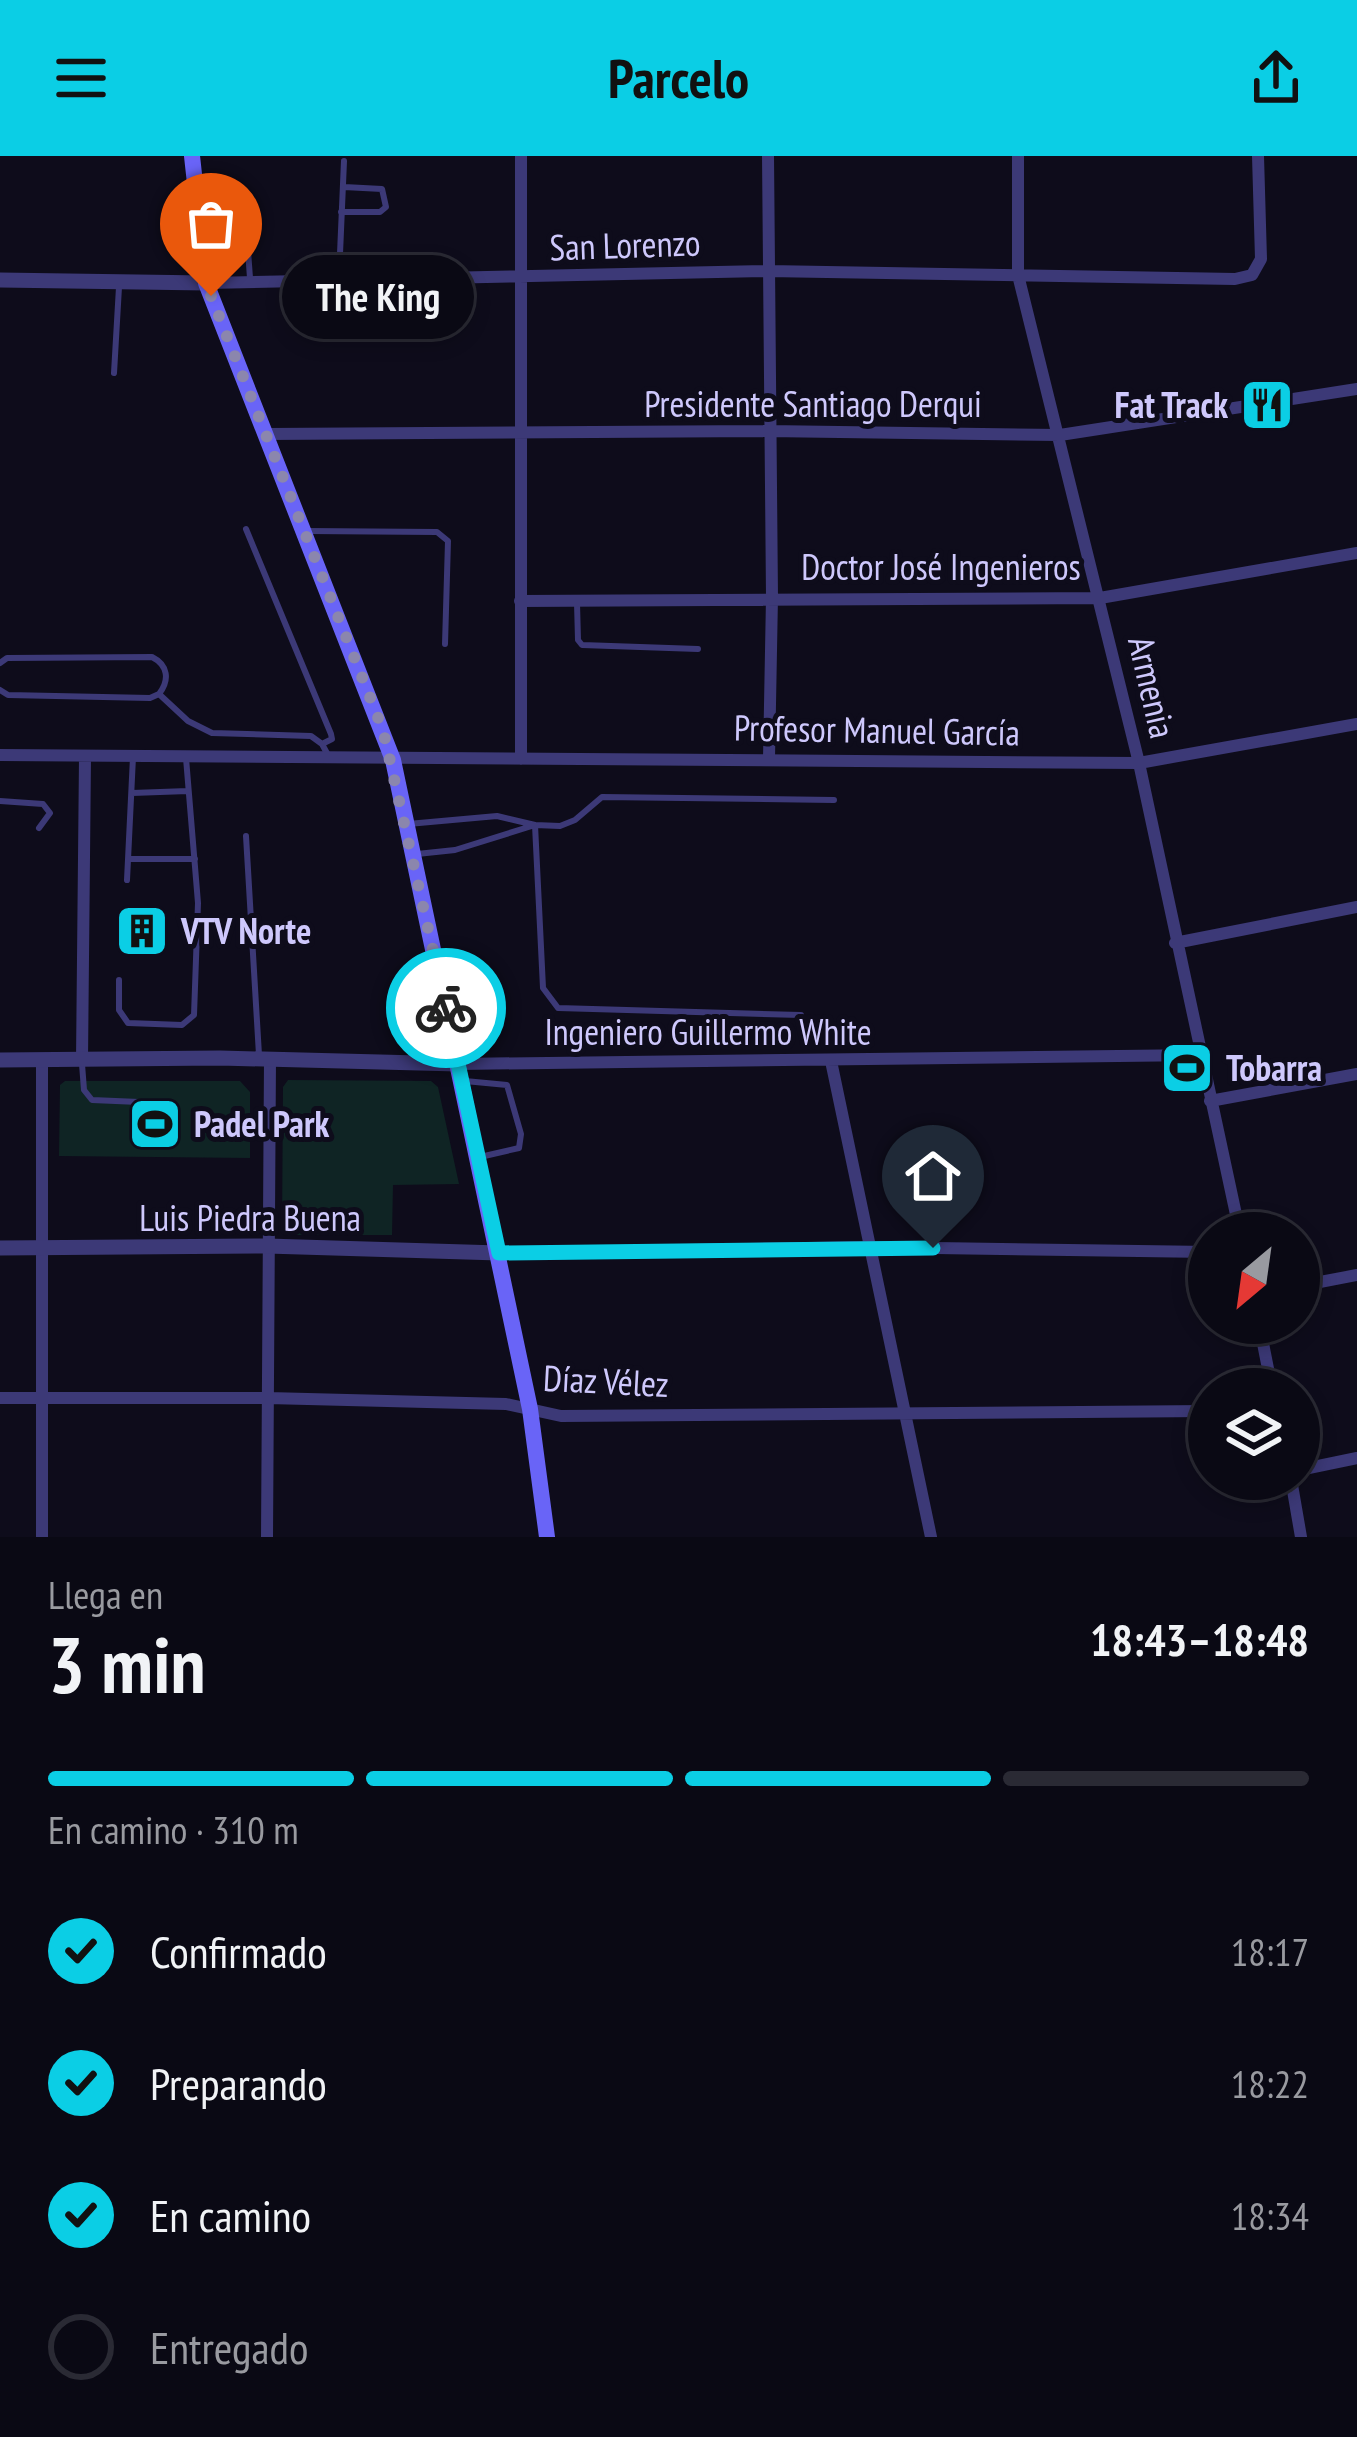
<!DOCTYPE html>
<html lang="es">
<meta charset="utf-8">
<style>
body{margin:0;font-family:"PT Sans Narrow",sans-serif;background:#181722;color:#f1f3f6;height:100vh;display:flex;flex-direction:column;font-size:45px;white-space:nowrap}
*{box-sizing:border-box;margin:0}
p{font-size:39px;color:#999aa0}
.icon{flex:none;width:66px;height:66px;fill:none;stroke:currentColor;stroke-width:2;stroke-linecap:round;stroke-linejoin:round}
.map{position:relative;height:1381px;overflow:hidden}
.sheet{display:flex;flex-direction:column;background:#0a0914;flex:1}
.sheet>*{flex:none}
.needle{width:78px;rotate:209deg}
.fabs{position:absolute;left:1188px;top:1056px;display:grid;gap:24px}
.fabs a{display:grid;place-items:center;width:132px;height:132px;border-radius:50%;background:#0a0914;box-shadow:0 6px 18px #0003,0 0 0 3px #2a2a34;font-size:60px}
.pin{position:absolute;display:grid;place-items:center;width:102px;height:102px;color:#fff;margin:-123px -51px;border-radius:50% 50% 50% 0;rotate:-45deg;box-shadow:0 0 12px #0007}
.pin .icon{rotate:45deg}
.courier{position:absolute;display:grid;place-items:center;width:120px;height:120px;margin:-60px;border:9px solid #0bcee5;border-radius:50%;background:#fff;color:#222;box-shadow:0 3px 15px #0007}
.bubble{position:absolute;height:84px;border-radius:42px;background:#0a0914;box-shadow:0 6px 18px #0003,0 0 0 3px #2a2a34;font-size:39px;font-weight:700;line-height:84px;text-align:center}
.summary em{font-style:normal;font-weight:700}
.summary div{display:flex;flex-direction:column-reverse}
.summary{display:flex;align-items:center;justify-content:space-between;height:204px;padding:0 48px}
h1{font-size:78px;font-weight:700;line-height:90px}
.bar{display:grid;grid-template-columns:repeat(4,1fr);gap:18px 12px;align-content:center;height:144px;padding:0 48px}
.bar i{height:15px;border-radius:9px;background:#2a2a34}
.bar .selected{background:#0bcee5}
.bar p{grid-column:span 4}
ol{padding:0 48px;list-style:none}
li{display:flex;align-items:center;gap:36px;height:132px}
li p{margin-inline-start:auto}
li .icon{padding:12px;border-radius:50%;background:#0bcee5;color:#111;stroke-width:4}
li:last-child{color:#999aa0}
li i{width:66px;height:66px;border:6px solid #2a2a34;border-radius:50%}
header{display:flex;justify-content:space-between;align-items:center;height:156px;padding:0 48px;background:#0bcee5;color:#111;font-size:54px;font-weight:700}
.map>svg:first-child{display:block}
.green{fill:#0f2424}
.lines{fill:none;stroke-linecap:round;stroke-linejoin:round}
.service{stroke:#3c3977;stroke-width:6}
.minor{stroke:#3c3977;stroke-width:12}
.tertiary{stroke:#3c3977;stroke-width:15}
.secondary{stroke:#6964f7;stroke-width:16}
.done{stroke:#8b86ad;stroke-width:12;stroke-dasharray:0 21.6}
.route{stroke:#0bcee5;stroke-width:15}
.labels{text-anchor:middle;stroke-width:10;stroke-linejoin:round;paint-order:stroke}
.street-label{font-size:36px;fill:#cec8fc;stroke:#0e0c1b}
.poi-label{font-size:36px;font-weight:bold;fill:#cec8fc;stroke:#0e0c1b;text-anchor:start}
</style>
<header><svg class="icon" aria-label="menu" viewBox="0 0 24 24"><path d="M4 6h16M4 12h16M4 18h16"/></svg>Parcelo<svg class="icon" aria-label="share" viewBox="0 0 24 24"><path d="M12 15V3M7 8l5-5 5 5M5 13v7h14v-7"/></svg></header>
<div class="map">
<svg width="1357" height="1381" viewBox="0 0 1357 1381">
<rect width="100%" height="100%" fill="#0e0c1b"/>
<!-- green -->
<path class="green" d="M288,924L431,925L438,931L459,1028L393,1029L392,1079H287L282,1072L283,931Z
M65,925H240L250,936V1002L59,1000L60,929Z"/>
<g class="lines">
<!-- service -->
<path class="service" d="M341,56H380L386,51L382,33L344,31
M206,81H247L250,122
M339,121L344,5
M114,217L119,131
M246,373L331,578L332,583L322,588
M307,375L437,376L448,385L445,488
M577,447L578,484L582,489L698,493
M0,507L7,502L152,501C168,509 170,524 159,538
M0,534L8,539L150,542L159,538
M159,538L188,565L212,577L311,580L322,588L329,601
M132,637L188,635
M0,645L43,648L50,657L39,672
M408,668L497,660L535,669L543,832L558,852L801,859
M246,680L259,899
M417,698L455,694L535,669L560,670L575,664L602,641L834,644
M129,703H195
M127,724L133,601
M119,824V854L128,867L182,869L194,859L198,747L186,602
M82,908L84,934L92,944L139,946
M465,925L507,929L521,978L519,992L480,1001"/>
<!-- minor -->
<path class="minor" d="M521,0V603
M768,0L772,441L769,602
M1018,0V119L1139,607L1240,1077
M206,127L768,115L1235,123L1252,119L1261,103L1258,0
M266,278L768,275L1060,279L1357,233
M520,445L1100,442L1357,397
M0,599L1139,607L1357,568
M1175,787L1357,751
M42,903V1381
M82,904L85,601
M831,905L931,1381
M458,908L1200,899
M1210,945L1357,918
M499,1097L869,1091L1209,1096
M1299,1130L1357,1119
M1259,1167L1272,1233
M0,1242H268L506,1248L561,1260L1209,1255
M1299,1314L1357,1302
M1291,1323L1301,1381
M267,1381L270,903"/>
<!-- tertiary -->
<path class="tertiary" d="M0,124L206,127
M0,904L220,902L458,908
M0,1092L267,1090L499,1097"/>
<!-- secondary -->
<path class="secondary" d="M192,0L206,127L393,604L530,1253L547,1381"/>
</g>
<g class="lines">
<!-- done -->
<path class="done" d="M211,140L383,574L446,852"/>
<!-- route -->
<path class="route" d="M446,852L499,1097L933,1092"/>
</g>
<!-- icons -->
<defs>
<g id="restaurant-square" transform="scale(2.7)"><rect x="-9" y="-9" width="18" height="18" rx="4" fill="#0bcee5" stroke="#0e0c1b"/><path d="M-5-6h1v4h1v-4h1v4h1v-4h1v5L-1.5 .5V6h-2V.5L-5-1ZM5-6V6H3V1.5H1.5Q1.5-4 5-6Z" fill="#111"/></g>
<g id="building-square" transform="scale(2.7)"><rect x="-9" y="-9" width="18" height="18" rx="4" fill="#0bcee5" stroke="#0e0c1b"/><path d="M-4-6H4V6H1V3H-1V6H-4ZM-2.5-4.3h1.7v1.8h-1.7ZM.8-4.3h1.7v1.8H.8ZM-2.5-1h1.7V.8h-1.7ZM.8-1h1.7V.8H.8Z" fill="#111"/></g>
<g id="stadium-square" transform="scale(2.7)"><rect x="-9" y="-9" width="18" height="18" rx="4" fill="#0bcee5" stroke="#0e0c1b"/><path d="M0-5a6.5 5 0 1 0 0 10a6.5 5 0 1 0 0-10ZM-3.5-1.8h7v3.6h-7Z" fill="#111"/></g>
</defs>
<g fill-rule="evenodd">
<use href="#restaurant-square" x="1267" y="249"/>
<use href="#building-square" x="142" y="775"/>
<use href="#stadium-square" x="1187" y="912"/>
<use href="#stadium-square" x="155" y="968"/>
</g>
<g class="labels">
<!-- street labels -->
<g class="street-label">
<text transform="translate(625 89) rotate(-2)" y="13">San Lorenzo</text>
<text x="813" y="261">Presidente Santiago Derqui</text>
<text x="941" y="424">Doctor José Ingenieros</text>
<text transform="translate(1152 531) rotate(77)" y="13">Armenia</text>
<text transform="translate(877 574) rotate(1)" y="13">Profesor Manuel García</text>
<text x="708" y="889">Ingeniero Guillermo White</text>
<text x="250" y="1075">Luis Piedra Buena</text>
<text transform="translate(606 1225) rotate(3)" y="13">Díaz Vélez</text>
</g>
<!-- poi labels -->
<g class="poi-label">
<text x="1228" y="262" text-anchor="end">Fat Track</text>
<text x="181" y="788">VTV Norte</text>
<text x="1226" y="925">Tobarra</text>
<text x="194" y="981">Padel Park</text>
</g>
</g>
</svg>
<div class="fabs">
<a><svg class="needle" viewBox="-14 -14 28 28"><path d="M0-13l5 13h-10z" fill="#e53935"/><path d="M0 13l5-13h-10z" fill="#999aa0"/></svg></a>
<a><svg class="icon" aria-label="layers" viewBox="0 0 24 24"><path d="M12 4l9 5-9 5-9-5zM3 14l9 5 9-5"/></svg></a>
</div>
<div class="pin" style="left:211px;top:140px;background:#ea580c"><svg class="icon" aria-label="bag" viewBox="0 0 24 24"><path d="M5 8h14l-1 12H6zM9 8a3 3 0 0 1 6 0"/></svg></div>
<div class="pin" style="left:933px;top:1092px;background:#1f2937"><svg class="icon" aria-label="home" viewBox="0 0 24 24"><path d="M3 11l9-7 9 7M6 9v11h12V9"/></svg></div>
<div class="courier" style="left:446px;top:852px"><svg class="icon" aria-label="bike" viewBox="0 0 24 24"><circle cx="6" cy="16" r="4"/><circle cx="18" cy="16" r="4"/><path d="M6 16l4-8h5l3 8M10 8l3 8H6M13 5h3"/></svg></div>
<div class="bubble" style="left:282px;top:99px;width:192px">The King</div>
</div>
<section class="sheet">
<div class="summary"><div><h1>3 min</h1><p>Llega en</p></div><em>18:43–18:48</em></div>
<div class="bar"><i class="selected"></i><i class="selected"></i><i class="selected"></i><i></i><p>En camino · 310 m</p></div>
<ol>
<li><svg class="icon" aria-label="check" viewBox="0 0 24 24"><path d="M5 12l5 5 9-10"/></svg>Confirmado<p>18:17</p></li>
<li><svg class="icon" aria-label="check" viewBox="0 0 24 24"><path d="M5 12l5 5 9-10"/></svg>Preparando<p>18:22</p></li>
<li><svg class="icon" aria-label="check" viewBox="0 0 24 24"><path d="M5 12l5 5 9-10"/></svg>En camino<p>18:34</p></li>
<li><i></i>Entregado</li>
</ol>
</section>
